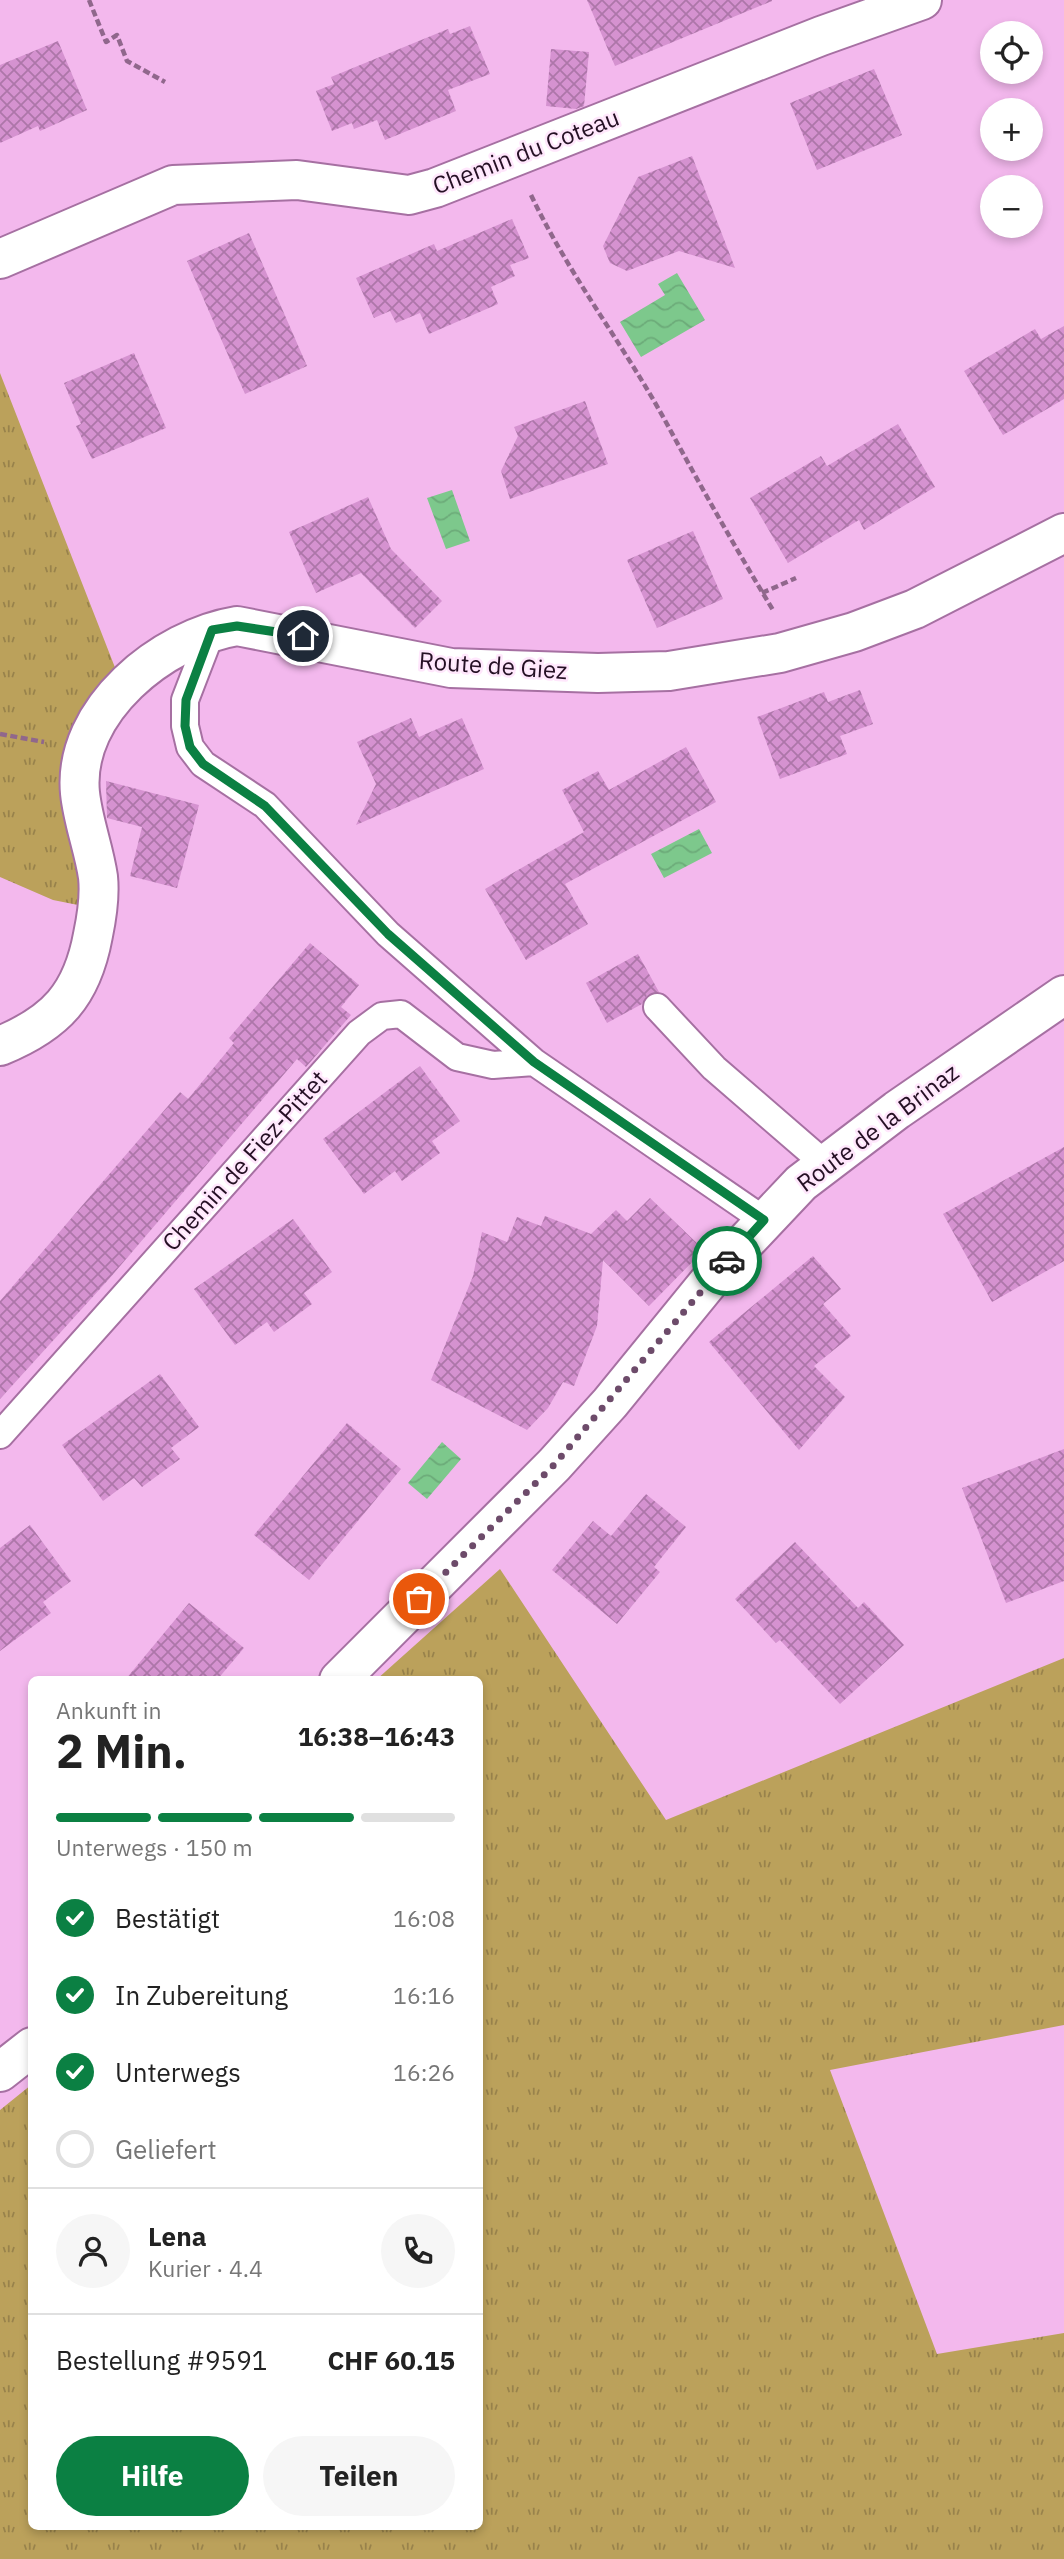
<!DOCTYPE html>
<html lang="de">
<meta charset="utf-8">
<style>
body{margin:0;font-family:"IBM Plex Sans",sans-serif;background:#f6f6f6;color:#222;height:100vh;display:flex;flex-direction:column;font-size:26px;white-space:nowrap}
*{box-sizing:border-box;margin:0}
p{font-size:23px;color:#767676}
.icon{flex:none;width:38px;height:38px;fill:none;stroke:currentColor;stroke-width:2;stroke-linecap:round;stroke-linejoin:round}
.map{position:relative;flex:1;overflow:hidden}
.details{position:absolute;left:28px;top:1676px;width:455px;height:854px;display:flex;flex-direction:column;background:#fff;border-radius:10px;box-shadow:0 4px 10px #0003}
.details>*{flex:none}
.tools{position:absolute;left:980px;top:21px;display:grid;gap:14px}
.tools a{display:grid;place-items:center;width:63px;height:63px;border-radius:50%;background:#fff;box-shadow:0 4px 10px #0003;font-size:35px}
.pin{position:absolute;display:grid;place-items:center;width:60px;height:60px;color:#fff;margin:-30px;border:4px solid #fff;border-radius:50%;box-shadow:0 2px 7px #0007}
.courier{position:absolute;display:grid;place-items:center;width:70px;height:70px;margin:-35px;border:5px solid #0b8043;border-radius:50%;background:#fff;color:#222;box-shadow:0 2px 9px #0007}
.overview em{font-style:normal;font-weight:700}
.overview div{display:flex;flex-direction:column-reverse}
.overview{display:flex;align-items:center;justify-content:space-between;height:119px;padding:0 28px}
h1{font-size:46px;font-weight:700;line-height:52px}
.bar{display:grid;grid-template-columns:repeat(4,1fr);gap:10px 7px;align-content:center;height:84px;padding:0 28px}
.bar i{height:9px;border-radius:5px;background:#e0e0e0}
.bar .current{background:#0b8043}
.bar p{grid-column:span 4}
.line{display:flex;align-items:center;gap:18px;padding:0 28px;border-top:2px solid #e0e0e0}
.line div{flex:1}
.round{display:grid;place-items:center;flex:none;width:74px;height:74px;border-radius:37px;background:#f6f6f6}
ol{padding:0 28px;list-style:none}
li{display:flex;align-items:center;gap:21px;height:77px}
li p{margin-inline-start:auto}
li .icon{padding:7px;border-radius:50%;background:#0b8043;color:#fff;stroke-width:4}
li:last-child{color:#767676}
li i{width:38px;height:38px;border:4px solid #e0e0e0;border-radius:50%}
.action{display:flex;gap:14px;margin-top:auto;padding:14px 28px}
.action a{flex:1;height:80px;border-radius:42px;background:#0b8043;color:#fff;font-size:28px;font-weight:700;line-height:80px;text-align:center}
.action a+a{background:#f6f6f6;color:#222}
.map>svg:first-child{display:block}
.grass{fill:url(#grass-tufts)}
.water{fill:url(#water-waves)}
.building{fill:url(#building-cross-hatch)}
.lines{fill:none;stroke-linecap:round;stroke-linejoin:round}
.service-casing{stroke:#a670a2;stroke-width:30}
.minor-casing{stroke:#a670a2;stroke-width:42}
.tertiary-casing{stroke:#a670a2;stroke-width:42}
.path{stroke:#90678c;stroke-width:4.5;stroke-dasharray:7 3.5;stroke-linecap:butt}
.service{stroke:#fff;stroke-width:26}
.minor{stroke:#fff;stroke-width:38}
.tertiary{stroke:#fff;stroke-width:38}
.done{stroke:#6d4b6a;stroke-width:7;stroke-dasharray:0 12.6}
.route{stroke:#0b8043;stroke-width:9}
.labels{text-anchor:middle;stroke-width:5;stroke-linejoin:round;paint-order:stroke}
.street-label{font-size:24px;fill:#251024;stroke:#ffe7fc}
</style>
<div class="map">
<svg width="1064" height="2559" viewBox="0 0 1064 2559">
<defs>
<pattern id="grass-tufts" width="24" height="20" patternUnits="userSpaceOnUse" patternTransform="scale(1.75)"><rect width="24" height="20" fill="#bba15b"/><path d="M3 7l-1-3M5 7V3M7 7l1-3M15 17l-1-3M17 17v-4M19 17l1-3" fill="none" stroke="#98824b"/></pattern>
<pattern id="water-waves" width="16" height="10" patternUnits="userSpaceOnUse" patternTransform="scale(1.75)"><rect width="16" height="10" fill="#7dc88c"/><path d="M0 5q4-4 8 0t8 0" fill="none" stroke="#6cab79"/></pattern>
<pattern id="building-cross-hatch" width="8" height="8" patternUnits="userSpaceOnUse" patternTransform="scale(1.75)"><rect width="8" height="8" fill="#d592d0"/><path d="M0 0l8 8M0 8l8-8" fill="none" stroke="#ad76a9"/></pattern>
</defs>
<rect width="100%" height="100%" fill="#f3b8ed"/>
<!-- grass -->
<path class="grass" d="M0,373L123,688L92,732L98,909L53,900L0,877Z
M500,1569L666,1820L1064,1658V2025L830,2070L937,2354L1064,2333V2559H0V2110L31,2085L32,2527H480V1680H376Z"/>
<!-- water -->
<path class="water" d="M677,273L705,320L641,357L620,322L665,295L658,284Z
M452,490L470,541L446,549L427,498Z
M699,829L712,853L664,878L651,854Z
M442,1442L461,1459L427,1499L408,1483Z"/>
<!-- building -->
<path class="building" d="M587,0H772V1L615,66Z
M470,26L490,74L448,90L456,111L385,140L377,120L354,129L352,123L332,131L316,91L334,84L331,77L448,29L450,34Z
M58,41L87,110L40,131L38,126L0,143V65Z
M551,49L589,52L584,106L576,109L546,106Z
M874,69L902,135L817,170L790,103Z
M692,156L735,268L679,251L627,271L610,263L603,246L638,177Z
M512,219L529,258L510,265L515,276L491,287L498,304L429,334L420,313L396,323L390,311L374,318L356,278L434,244L437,251Z
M249,233L307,366L245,394L187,261Z
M1064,326V399L1003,435L964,371L1035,329L1041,339Z
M134,353L166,428L92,459L76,426L81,424L64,383Z
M585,401L608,464L510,499L501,471L518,436L514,427Z
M898,424L935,487L864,530L859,520L788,563L750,498L821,456L827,466Z
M368,497L391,549L442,601L415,628L361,573L316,593L289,532Z
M693,531L723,599L657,628L627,560Z
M860,690L873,724L840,736L847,754L780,779L757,717L824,692L828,702Z
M411,718L419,737L462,718L484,769L356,825L376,784L357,742Z
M686,747L716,802L565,884L588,924L526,960L485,889L584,832L562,790L598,771L609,790Z
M106,781L199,805L177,888L130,876L142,827L107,818Z
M310,943L359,985L341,1007L351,1015L306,1067L297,1059L109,1279L0,1399V1301L180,1092L188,1099L234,1043L229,1038Z
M638,954L659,992L647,995L642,1004L607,1023L586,983Z
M420,1066L460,1121L432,1141L440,1153L402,1181L395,1171L364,1194L323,1139Z
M1064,1147V1261L992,1302L943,1214Z
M650,1198L704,1250L649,1306L603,1260L597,1326L574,1386L563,1382L548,1408L527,1430L431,1380L473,1276L482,1232L507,1242L517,1217L541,1226L545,1216L591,1234L616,1210L627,1221Z
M293,1219L332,1272L304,1293L312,1304L274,1332L267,1322L235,1345L194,1289Z
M813,1256L841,1289L823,1304L851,1336L814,1366L845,1397L799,1450L709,1342Z
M160,1374L199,1427L171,1448L180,1459L142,1487L134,1478L103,1501L62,1445Z
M347,1423L401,1469L309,1580L254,1535Z
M1064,1449V1581L1006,1603L962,1488Z
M646,1494L686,1527L654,1567L660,1572L617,1624L552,1570L593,1521L611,1536Z
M30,1525L71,1581L43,1602L51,1613L0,1651V1548Z
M795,1542L858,1608L864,1602L904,1645L840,1704L780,1640L776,1643L735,1599Z
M189,1603L244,1648L217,1680H125Z"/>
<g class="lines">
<!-- service casing -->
<g class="service-casing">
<path id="service" d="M212,630L185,700V726L190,747L203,764L265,805L388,934L534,1062L764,1220
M657,1007L714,1068L825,1164
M0,1435L359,1033L382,1016L401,1014L457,1057L493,1065L534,1062"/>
</g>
<!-- minor casing -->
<g class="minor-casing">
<path id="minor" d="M0,259L173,185L297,180L409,195L435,188L821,36L922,0"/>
</g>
<!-- tertiary casing -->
<g class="tertiary-casing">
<path id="tertiary" d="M0,1046C56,1023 82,995 93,935C97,916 100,896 98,877C94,849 83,822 80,793C72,710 163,638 237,626L451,668L598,673L669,671L780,653L854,632L915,609L1064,533
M339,1680L554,1465L610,1403L716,1273L801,1183L897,1110L1064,995
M0,2072L32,2047"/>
</g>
<!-- path -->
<path class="path" d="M89,0L106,42L117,35L127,61L165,82
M531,195C570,277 624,345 667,424C701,487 736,549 773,610
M762,593L796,578
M0,734L44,742"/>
<!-- service -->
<use href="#service" class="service"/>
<!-- minor -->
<use href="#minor" class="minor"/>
<!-- tertiary -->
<use href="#tertiary" class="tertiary"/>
</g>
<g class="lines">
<!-- done -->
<path class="done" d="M419,1599L554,1465L727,1261"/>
<!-- route -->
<path class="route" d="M303,636L237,626L212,630L186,700L185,726L190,747L203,764L265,806L388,934L534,1062L764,1220L727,1261"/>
</g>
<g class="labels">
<!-- street labels -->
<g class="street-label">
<text transform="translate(526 152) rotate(-21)" y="8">Chemin du Coteau</text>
<text transform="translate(493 666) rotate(4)" y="8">Route de Giez</text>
<text transform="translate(878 1128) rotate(-37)" y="8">Route de la Brinaz</text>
<text transform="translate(245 1161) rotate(-48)" y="8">Chemin de Fiez-Pittet</text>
</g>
</g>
</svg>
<div class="tools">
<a><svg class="icon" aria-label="locate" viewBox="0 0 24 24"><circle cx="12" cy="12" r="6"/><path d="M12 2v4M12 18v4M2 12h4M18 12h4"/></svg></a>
<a>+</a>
<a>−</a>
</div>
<div class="pin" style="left:419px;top:1599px;background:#ea580c"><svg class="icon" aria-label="bag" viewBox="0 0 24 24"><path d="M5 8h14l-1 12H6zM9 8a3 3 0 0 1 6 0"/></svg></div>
<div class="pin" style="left:303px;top:636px;background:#1f2937"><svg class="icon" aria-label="home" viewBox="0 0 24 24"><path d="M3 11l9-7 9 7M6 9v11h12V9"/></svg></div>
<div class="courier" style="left:727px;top:1261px"><svg class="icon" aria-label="car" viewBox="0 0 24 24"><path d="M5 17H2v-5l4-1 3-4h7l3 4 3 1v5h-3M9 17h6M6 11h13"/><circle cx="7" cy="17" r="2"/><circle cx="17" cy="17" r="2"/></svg></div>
<section class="details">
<div class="overview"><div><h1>2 Min.</h1><p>Ankunft in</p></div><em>16:38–16:43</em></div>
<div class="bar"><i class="current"></i><i class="current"></i><i class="current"></i><i></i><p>Unterwegs · 150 m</p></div>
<ol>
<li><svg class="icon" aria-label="check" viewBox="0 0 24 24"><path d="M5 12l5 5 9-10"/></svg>Bestätigt<p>16:08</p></li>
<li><svg class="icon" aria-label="check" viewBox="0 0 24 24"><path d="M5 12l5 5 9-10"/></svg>In Zubereitung<p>16:16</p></li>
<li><svg class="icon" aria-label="check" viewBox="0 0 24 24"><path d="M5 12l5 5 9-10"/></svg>Unterwegs<p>16:26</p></li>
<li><i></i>Geliefert</li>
</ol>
<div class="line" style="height:126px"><a class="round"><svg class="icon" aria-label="person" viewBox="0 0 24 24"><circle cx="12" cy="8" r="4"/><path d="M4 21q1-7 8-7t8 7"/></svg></a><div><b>Lena</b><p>Kurier · 4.4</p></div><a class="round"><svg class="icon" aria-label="phone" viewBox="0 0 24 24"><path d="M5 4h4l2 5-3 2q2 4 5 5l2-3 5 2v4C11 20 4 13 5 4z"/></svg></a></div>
<div class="line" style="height:91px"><div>Bestellung #9591</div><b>CHF 60.15</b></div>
<div class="action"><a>Hilfe</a><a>Teilen</a></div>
</section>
</div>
